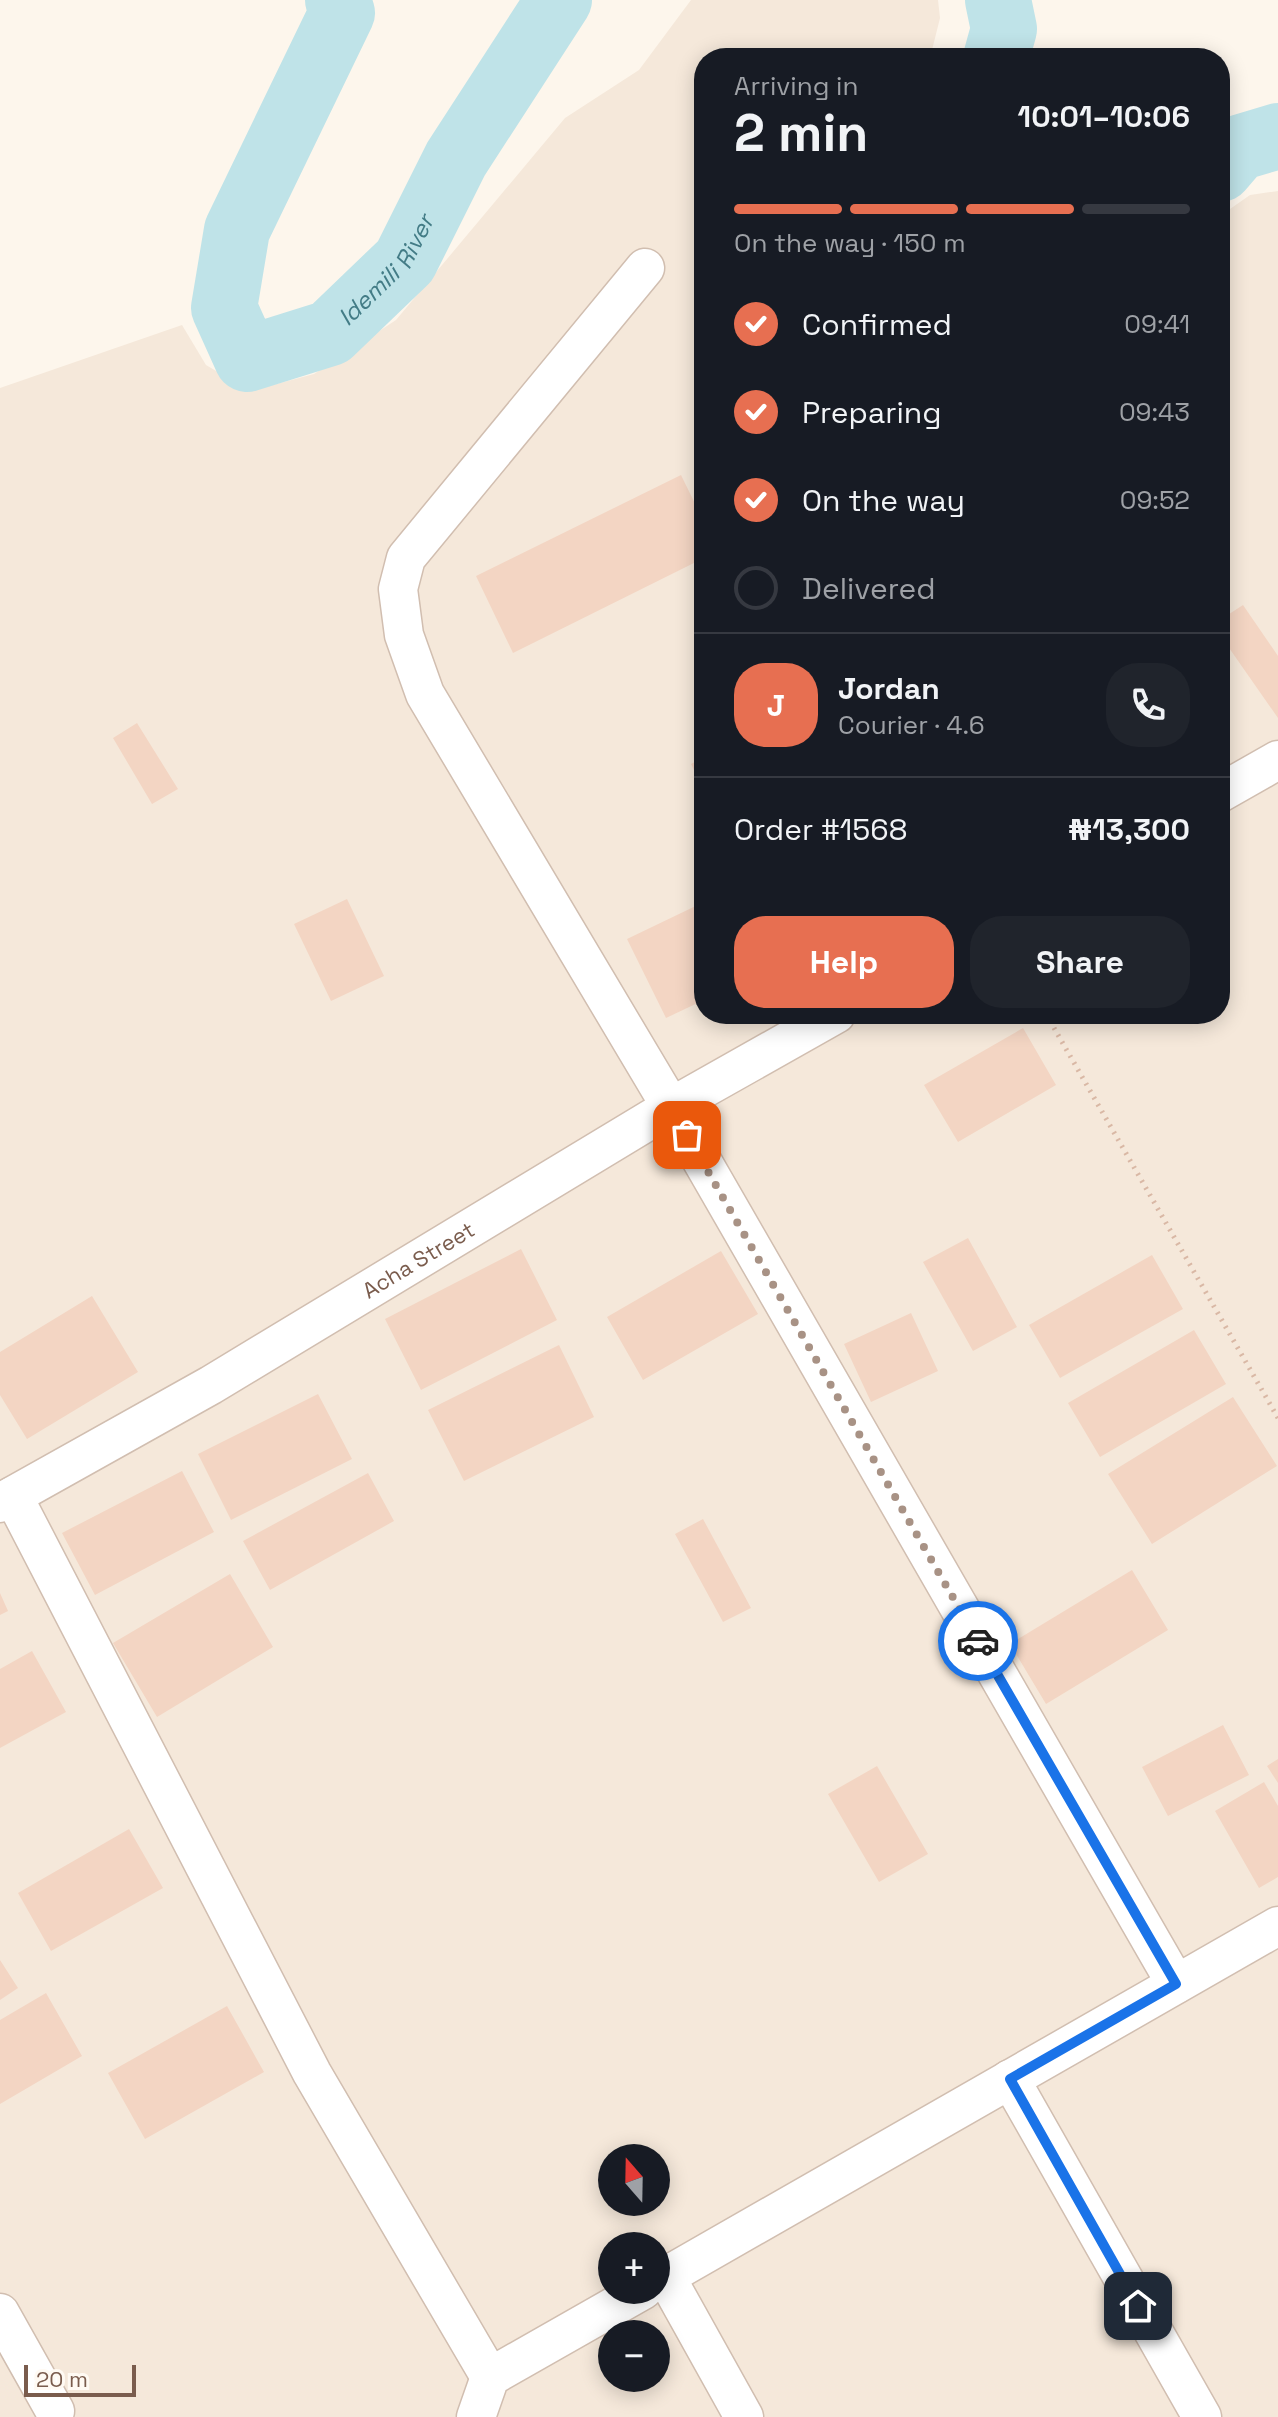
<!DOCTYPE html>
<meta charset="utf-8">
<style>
body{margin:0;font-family:"Space Grotesk",sans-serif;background:#20242c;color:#f1f3f6;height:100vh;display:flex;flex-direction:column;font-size:30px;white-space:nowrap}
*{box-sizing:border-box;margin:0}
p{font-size:26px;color:#9ea1a6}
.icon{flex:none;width:44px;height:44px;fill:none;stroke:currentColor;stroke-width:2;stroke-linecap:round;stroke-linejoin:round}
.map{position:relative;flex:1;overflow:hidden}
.sheet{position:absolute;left:694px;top:48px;width:536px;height:976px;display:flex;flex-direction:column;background:#171b24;border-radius:32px;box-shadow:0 4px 20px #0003}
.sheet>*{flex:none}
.needle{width:52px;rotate:340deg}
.buttons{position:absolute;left:598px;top:2144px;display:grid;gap:16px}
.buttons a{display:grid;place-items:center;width:72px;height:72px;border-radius:50%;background:#171b24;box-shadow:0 4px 20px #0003;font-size:40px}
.scale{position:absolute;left:24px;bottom:20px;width:112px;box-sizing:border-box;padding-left:8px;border:4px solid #7a5c4d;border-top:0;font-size:22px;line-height:28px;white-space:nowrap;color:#7a5c4d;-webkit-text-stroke:6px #fffaf3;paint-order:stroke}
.pin{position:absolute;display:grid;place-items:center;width:68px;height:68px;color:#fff;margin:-34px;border-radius:16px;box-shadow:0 4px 12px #0006}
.courier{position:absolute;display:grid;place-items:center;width:80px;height:80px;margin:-40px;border:6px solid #1a73e8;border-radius:50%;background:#fff;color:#222;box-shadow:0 2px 10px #0007}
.headline em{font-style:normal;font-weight:700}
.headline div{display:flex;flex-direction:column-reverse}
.headline{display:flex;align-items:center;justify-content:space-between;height:136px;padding:0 40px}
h1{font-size:52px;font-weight:700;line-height:60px}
.bar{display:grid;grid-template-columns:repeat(4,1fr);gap:12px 8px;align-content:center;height:96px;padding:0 40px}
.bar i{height:10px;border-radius:6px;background:#363941}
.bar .active{background:#e76f51}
.bar p{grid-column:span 4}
.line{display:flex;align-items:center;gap:20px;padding:0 40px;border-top:2px solid #363941}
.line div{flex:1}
.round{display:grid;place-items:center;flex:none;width:84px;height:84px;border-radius:32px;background:#20242c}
ol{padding:0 40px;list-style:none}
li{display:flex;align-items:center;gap:24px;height:88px}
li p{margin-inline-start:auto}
li .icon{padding:8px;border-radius:50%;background:#e76f51;color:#fff;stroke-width:4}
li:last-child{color:#9ea1a6}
li i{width:44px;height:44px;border:4px solid #363941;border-radius:50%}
.action{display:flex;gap:16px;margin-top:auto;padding:16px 40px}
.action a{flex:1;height:92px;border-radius:32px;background:#e76f51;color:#fff;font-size:32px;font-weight:700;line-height:92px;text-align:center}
.action a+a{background:#20242c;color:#f1f3f6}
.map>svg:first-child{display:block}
.residential{fill:#f5e8da;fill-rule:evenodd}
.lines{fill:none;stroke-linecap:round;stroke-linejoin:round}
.river{stroke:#bfe3e8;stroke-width:66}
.building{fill:#f3d5c3}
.minor-casing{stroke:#d1beb0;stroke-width:41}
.path{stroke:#d9b8a5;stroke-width:5;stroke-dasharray:2 6;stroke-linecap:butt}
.minor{stroke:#fff;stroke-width:38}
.done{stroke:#a89285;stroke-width:8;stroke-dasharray:0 14.4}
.route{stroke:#1a73e8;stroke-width:10}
.labels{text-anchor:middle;stroke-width:6;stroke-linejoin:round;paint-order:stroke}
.street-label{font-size:22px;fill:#7a5c4d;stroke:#fffaf3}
.water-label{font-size:24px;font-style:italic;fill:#437c86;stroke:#fffaf3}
</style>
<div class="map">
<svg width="1278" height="2417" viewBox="0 0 1278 2417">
<rect width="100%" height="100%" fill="#fdf6ec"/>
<!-- residential -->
<path class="residential" d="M691,0H938L940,18L930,58H704V1014H1220V216L1250,195L1278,191V2417H0V388L182,325L206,365L250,391L314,374L396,320L565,118L639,70ZM612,2158H656V2202H612ZM612,2246H656V2290H612ZM612,2334H656V2378H612Z"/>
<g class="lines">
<!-- river -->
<g class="river">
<path id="s1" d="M338,0L342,13L237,230L224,308L247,359L330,333L405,261L456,159L559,0"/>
<path d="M996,58L1004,29L998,0"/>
<path d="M1220,169L1238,148L1278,136"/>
</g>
</g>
<!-- building -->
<path class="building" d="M681,475L704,522V558L513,653L476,576Z
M1243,605L1278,656V718L1220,635V620Z
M137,723L178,789L152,804L113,738Z
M704,757V790L691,764Z
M347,899L384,976L331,1001L294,924Z
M704,902V1000L666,1018L627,939Z
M1023,1028L1056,1085L958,1142L924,1085Z
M968,1238L1017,1327L973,1351L923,1262Z
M521,1249L557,1320L421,1390L385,1319Z
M721,1251L758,1314L643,1380L607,1317Z
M1152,1255L1183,1309L1060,1378L1029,1325Z
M92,1296L138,1372L27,1439L0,1395V1352Z
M911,1313L938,1371L871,1402L844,1344Z
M1194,1330L1226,1384L1100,1457L1068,1403Z
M559,1345L594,1417L464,1481L428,1410Z
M318,1394L352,1459L231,1520L198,1454Z
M1233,1397L1277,1466L1152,1544L1108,1474Z
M182,1471L214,1532L95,1595L62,1533Z
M368,1473L394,1521L270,1590L243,1541Z
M703,1519L751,1608L723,1622L675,1534Z
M1132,1570L1168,1630L1046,1704L1010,1644Z
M230,1574L273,1647L157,1717L113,1643Z
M0,1593L8,1611L0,1615Z
M32,1651L66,1712L0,1748V1669Z
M1223,1725L1249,1775L1168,1816L1142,1767Z
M1278,1759V1783L1267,1766Z
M877,1766L928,1854L879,1882L828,1794Z
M1264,1782L1278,1806V1877L1259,1888L1215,1811Z
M129,1829L163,1888L51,1951L18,1893Z
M0,1960L18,1988L0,2000Z
M46,1993L82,2056L0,2104V2020Z
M227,2006L264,2072L145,2139L108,2073Z"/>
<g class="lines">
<!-- minor casing -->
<g class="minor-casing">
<g id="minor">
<path d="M645,268L406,558L398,589L404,635L425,694L671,1107L1176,1984"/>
<path d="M1220,793L1278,760"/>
<path d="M13,1496L312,2073L490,2377"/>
<path id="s2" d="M0,1503L211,1385L671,1107L836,1014"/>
<path d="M1010,2079L1202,2417"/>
<path d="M666,2277L744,2417"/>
<path d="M656,2282L1278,1926"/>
<path d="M0,2313L55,2411"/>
<path d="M476,2417L490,2377L643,2290"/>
</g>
</g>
<!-- path -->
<path class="path" d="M1046,1014L1278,1418"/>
<!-- minor -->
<use href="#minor" class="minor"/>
</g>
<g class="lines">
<!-- done -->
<path class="done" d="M687,1135L978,1641"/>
<!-- route -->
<path class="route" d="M978,1641L1176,1984L1010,2079L1138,2306"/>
</g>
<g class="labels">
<!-- street labels -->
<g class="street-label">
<text dy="8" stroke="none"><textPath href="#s2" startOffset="484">Acha Street</textPath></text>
</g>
<!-- water labels -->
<g class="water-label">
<text dy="8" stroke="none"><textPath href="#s1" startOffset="562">Idemili River</textPath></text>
</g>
</g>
</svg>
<div class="buttons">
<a><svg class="needle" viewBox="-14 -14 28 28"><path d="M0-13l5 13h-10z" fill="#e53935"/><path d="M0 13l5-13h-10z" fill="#9ea1a6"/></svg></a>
<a>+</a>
<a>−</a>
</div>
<div class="scale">20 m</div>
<div class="pin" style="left:687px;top:1135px;background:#ea580c"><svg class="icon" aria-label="bag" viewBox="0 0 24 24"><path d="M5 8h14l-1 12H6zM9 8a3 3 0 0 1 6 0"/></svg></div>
<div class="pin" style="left:1138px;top:2306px;background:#1f2937"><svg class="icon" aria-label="home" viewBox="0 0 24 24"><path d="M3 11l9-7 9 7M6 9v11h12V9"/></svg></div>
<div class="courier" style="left:978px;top:1641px"><svg class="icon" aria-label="car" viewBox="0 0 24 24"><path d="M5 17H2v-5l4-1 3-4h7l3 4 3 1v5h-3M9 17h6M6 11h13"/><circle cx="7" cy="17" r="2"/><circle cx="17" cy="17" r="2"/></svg></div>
<section class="sheet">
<div class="headline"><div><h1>2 min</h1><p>Arriving in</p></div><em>10:01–10:06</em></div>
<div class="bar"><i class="active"></i><i class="active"></i><i class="active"></i><i></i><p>On the way · 150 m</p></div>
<ol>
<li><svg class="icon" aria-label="check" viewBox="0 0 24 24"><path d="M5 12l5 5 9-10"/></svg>Confirmed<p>09:41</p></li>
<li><svg class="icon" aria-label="check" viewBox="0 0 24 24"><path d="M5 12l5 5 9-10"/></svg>Preparing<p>09:43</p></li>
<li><svg class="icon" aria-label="check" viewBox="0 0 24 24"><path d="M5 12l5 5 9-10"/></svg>On the way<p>09:52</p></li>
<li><i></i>Delivered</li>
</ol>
<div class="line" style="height:144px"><b class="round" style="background:#e76f51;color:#fff">J</b><div><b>Jordan</b><p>Courier · 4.6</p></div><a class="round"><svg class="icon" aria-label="phone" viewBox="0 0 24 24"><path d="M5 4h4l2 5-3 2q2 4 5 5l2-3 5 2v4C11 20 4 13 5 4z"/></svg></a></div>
<div class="line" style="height:104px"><div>Order #1568</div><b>₦13,300</b></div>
<div class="action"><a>Help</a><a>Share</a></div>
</section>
</div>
